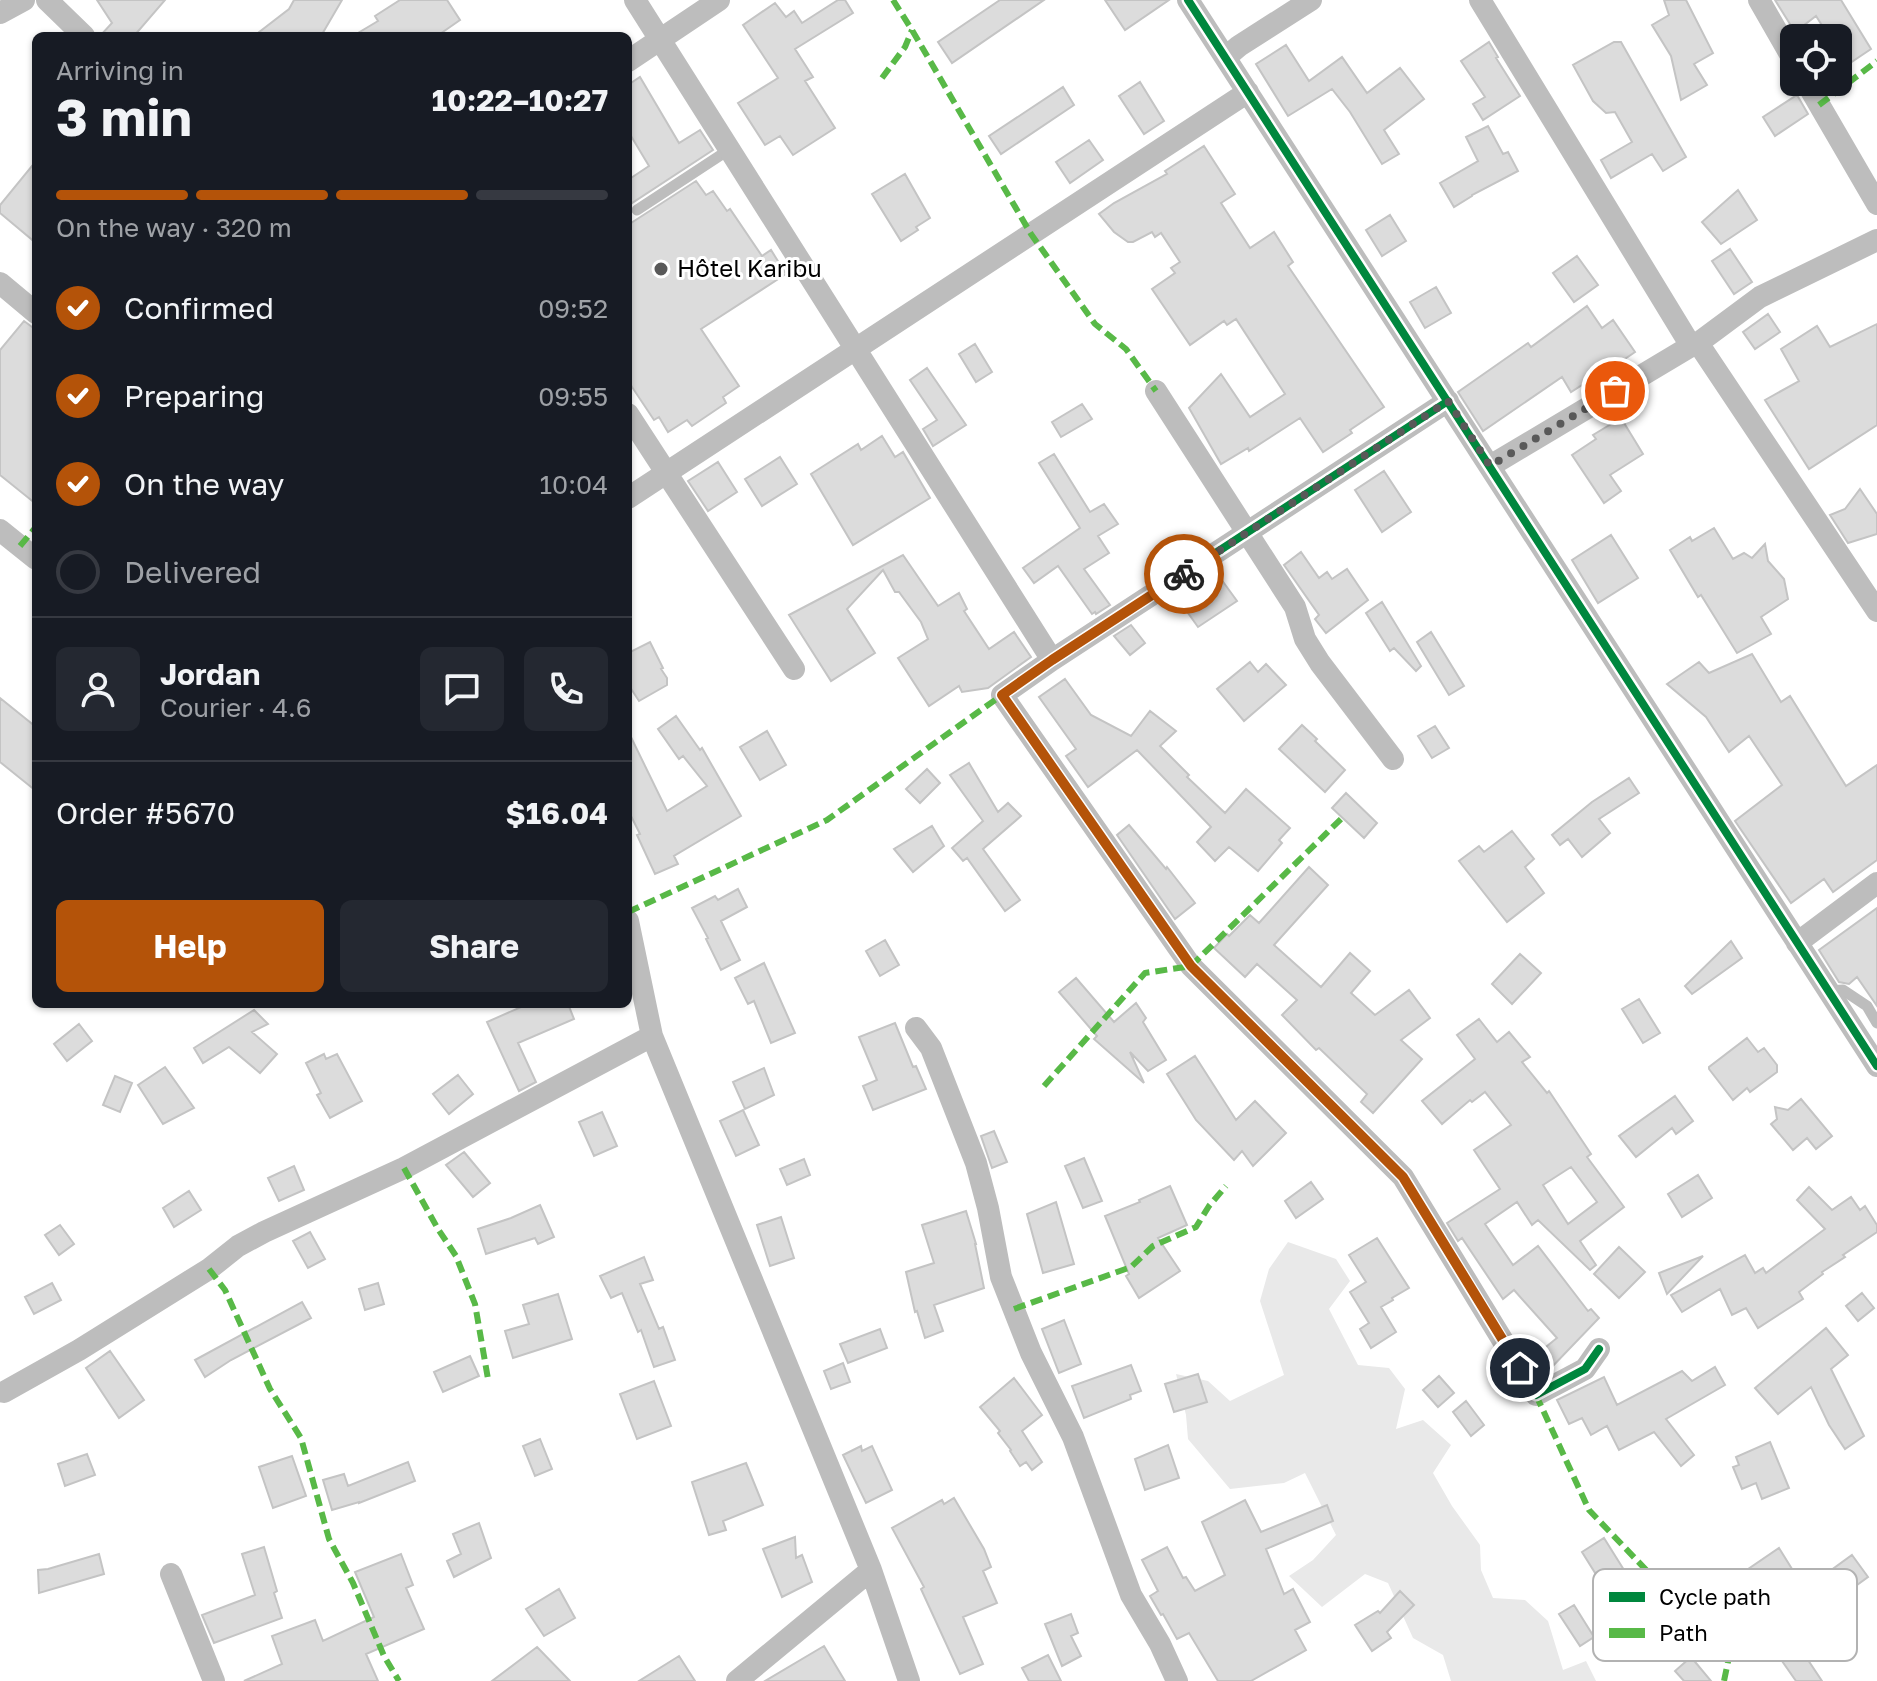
<!DOCTYPE html>
<meta charset="utf-8">
<style>
body{margin:0;font-family:"Golos Text",sans-serif;background:#242831;color:#f1f3f6;height:100vh;display:flex;flex-direction:column;font-size:30px;white-space:nowrap}
*{box-sizing:border-box;margin:0}
p{font-size:26px;color:#9ea1a6}
.icon{flex:none;width:44px;height:44px;fill:none;stroke:currentColor;stroke-width:2;stroke-linecap:round;stroke-linejoin:round}
.map{position:relative;flex:1;overflow:hidden}
.side{position:absolute;left:32px;top:32px;width:600px;height:976px;display:flex;flex-direction:column;background:#171b24;border-radius:12px;box-shadow:0 2px 6px #0004}
.side>*{flex:none}
.tools{position:absolute;left:1780px;top:24px;display:grid;gap:16px}
.tools a{display:grid;place-items:center;width:72px;height:72px;border-radius:12px;background:#171b24;box-shadow:0 2px 6px #0004;font-size:40px}
.pin{position:absolute;display:grid;place-items:center;width:68px;height:68px;color:#fff;margin:-34px;border:4px solid #fff;border-radius:50%;box-shadow:0 2px 8px #0007}
.courier{position:absolute;display:grid;place-items:center;width:80px;height:80px;margin:-40px;border:6px solid #b45309;border-radius:50%;background:#fff;color:#222;box-shadow:0 2px 10px #0007}
.head em{font-style:normal;font-weight:700}
.head div{display:flex;flex-direction:column-reverse}
.head{display:flex;align-items:center;justify-content:space-between;height:136px;padding:0 24px}
h1{font-size:52px;font-weight:700;line-height:60px}
.bar{display:grid;grid-template-columns:repeat(4,1fr);gap:12px 8px;align-content:center;height:96px;padding:0 24px}
.bar i{height:10px;border-radius:6px;background:#363941}
.bar .current{background:#b45309}
.bar p{grid-column:span 4}
.line{display:flex;align-items:center;gap:20px;padding:0 24px;border-top:2px solid #363941}
.line div{flex:1}
.round{display:grid;place-items:center;flex:none;width:84px;height:84px;border-radius:12px;background:#242831}
ol{padding:0 24px;list-style:none}
li{display:flex;align-items:center;gap:24px;height:88px}
li p{margin-inline-start:auto}
li .icon{padding:8px;border-radius:50%;background:#b45309;color:#fff;stroke-width:4}
li:last-child{color:#9ea1a6}
li i{width:44px;height:44px;border:4px solid #363941;border-radius:50%}
.button{display:flex;gap:16px;margin-top:auto;padding:16px 24px}
.button a{flex:1;height:92px;border-radius:12px;background:#b45309;color:#fff;font-size:32px;font-weight:700;line-height:92px;text-align:center}
.button a+a{background:#242831;color:#f1f3f6}
.map>svg:first-child{display:block}
.green{fill:#e9e9e9}
.building{fill:#dcdcdc;stroke:#c4c4c4;stroke-width:2;fill-rule:evenodd}
.lines{fill:none;stroke-linecap:round;stroke-linejoin:round}
.lane{stroke:#bdbdbd;stroke-width:11}
.street{stroke:#bdbdbd;stroke-width:22}
.quiet{stroke:#58b947;stroke-width:6;stroke-dasharray:12 6;stroke-linecap:butt}
.cycleway-casing{stroke:#fff;stroke-width:13}
.cycleway{stroke:#00873e;stroke-width:8}
.done{stroke:#595959;stroke-width:8;stroke-dasharray:0 14.4}
.route{stroke:#b45309;stroke-width:10}
.poi-dot{fill:#595959;stroke:#fff;stroke-width:3}
.labels{text-anchor:middle;stroke-width:6;stroke-linejoin:round;paint-order:stroke}
.poi-label{font-size:24px;fill:#000;stroke:#fff;text-anchor:start}
.key{fill:#fff;stroke:#b2b2b2;stroke-width:2}
.key-label{font-size:22px;fill:#000}
</style>
<div class="map">
<svg width="1877" height="1681" viewBox="0 0 1877 1681">
<rect width="100%" height="100%" fill="#fff"/>
<!-- green -->
<path class="green" d="M1288,1242L1336,1259L1350,1281L1329,1309L1358,1365L1389,1368L1405,1389L1396,1429L1423,1420L1451,1445L1433,1473L1452,1506L1480,1545L1481,1570L1493,1598L1525,1600L1548,1621L1563,1670L1586,1661L1596,1681H1451L1443,1655L1413,1638L1388,1583L1365,1574L1322,1607L1289,1576L1313,1560L1336,1535L1305,1473L1284,1483L1230,1489L1188,1439L1186,1415L1176,1374L1208,1381L1230,1401L1284,1375L1260,1301L1269,1269Z"/>
<!-- building -->
<path class="building" d="M97,0H165L134,36H100L112,23Z
M294,0H342L321,36H254L289,9Z
M400,0H447L460,20L437,36H353L378,21L375,16Z
M838,0H845L853,13L795,49L813,77L805,81L835,128L793,155L780,136L765,145L738,103L778,78L743,25L775,3L786,17L794,11L802,23Z
M1000,0H1044L952,63L938,42Z
M1105,0H1169L1125,30Z
M1664,0H1686L1713,53L1694,64L1707,85L1681,100L1671,56L1652,25L1669,15Z
M1775,0H1841L1871,49L1847,65L1838,51V38H1830L1816,16L1795,32Z
M1489,42L1498,57L1496,58L1520,96L1483,120L1473,104L1485,97L1461,61Z
M1614,42H1621L1686,157L1663,171L1652,154L1611,178L1601,160L1632,142L1615,112L1606,113L1593,101L1573,65Z
M1286,45L1309,81L1342,57L1367,93L1400,68L1424,99L1384,130L1399,154L1382,164L1350,112L1332,89L1288,116L1256,64Z
M640,77L679,143L700,130L713,150L632,203L628,197V180L649,166L628,131V85Z
M1140,82L1164,121L1144,134L1119,96Z
M1063,87L1074,105L1001,154L989,136Z
M1797,95L1808,114L1775,136L1763,117Z
M1488,126L1503,154L1508,152L1518,171L1472,195V196L1454,207L1440,183L1478,161L1466,137Z
M1089,140L1103,160L1070,183L1056,162Z
M1204,146L1235,194L1221,203L1250,248L1274,232L1293,262L1288,266L1384,407L1350,430L1352,433L1323,452L1300,418L1249,451L1248,448L1221,464L1189,408L1221,374L1250,417L1285,394L1236,319L1227,325L1224,321L1190,345L1152,289L1175,273L1171,268L1180,262L1161,233L1155,237L1152,232L1133,242H1128L1114,232L1099,214L1114,203L1167,174L1165,171Z
M36,161V243L0,213V205Z
M905,174L930,218L916,227L918,230L901,241L872,194Z
M696,181L706,195L713,191L727,211L730,209L762,256L771,250L786,274L701,329L739,386L723,397L726,403L692,426L687,420L668,432L659,417L654,420L628,381V225Z
M1738,190L1757,220L1721,244L1702,222Z
M1390,215L1406,241L1382,256L1366,230Z
M1730,249L1752,282L1734,294L1712,261Z
M1577,256L1598,285L1574,302L1553,273Z
M1436,287L1451,313L1425,328L1410,302Z
M1587,306L1602,328L1613,320L1635,352L1597,378L1596,376L1571,392L1562,377L1483,431L1458,392L1528,343L1531,347Z
M1768,314L1780,332L1755,349L1743,332Z
M24,321L36,330V504L0,475V350Z
M1877,324V425L1809,469L1765,400L1799,381L1781,349L1817,326L1830,347Z
M975,344L992,372L976,382L959,354Z
M927,368L966,425L933,446L923,429L937,420L910,380Z
M1082,404L1092,419L1061,437L1052,422Z
M1621,418L1643,454L1610,475L1621,491L1604,503L1572,455L1596,439L1593,435Z
M882,436L895,457L903,452L930,498L853,545L811,474L858,444L861,450Z
M1054,454L1090,512L1104,504L1118,524L1098,536L1109,553L1084,569L1110,605L1096,614L1095,612L1092,614L1058,566L1034,583L1023,568L1080,528L1039,463Z
M780,457L797,484L762,506L745,479Z
M718,462L737,492L708,511L688,481Z
M1384,471L1411,512L1382,532L1355,490Z
M1860,489L1877,514V534L1848,543L1830,515L1845,509Z
M1714,528L1733,559L1744,553L1752,558L1765,544L1768,561L1784,579L1788,599L1761,617L1771,634L1737,653L1701,595L1698,597L1670,550L1690,537L1692,541Z
M1611,535L1638,578L1598,603L1572,560Z
M1301,552L1319,578L1327,572L1332,579L1347,569L1368,600L1326,633L1315,619L1319,615L1284,565Z
M903,555L938,606L959,593L967,609L964,611L989,649L1014,632L1031,657L988,688L962,692L959,686L929,706L898,658L928,639L921,622L899,592H895L883,570L847,609L875,653L831,681L789,615Z
M1221,579L1237,601L1198,627L1183,606Z
M1382,602L1421,666L1416,671L1394,648L1390,651L1366,613Z
M1131,625L1145,643L1130,655L1114,636Z
M1431,632L1464,686L1449,695L1417,642Z
M650,642L663,668L661,669L667,678V685L639,701L628,684V653Z
M1752,654L1781,702L1790,696L1846,786L1877,765V860L1833,892L1824,879L1791,903L1735,821L1782,785L1749,736L1729,752L1706,717L1667,684L1699,662L1709,673Z
M1250,662L1258,672L1266,664L1286,685L1244,721L1217,689Z
M1065,679L1091,715L1131,736L1150,711L1176,731L1160,746L1189,775L1187,777L1225,813L1246,789L1290,828L1279,840L1282,843L1258,871L1229,847L1215,861L1197,842L1211,827L1137,750L1088,787L1066,756L1076,749L1039,697Z
M0,698L36,727V791L0,762Z
M676,716L700,750L702,748L741,816L674,856L678,864L655,874L637,835L640,834L628,810V731L667,811L707,786L683,756L679,759L658,729Z
M1302,725L1317,739L1315,741L1345,770L1325,792L1279,749Z
M1435,726L1449,748L1432,758L1418,736Z
M767,731L786,765L760,780L740,747Z
M969,763L998,812L1008,803L1021,816L983,849L1020,900L1005,911L967,858L963,861L952,848L983,821L950,775Z
M927,769L940,783L920,803L906,789Z
M1629,778L1639,793L1599,819L1610,833L1582,857L1568,839L1560,845L1552,835L1592,802Z
M1346,793L1377,823L1364,838L1332,808Z
M1129,825L1166,869L1167,867L1195,903L1175,919L1117,835Z
M932,826L944,846L913,872L894,849Z
M1512,831L1534,859L1525,867L1544,893L1507,922L1459,861L1479,846L1484,852Z
M1309,867L1328,885L1274,945L1321,987L1350,953L1370,971L1351,993L1375,1015L1409,990L1430,1018L1401,1040L1422,1059L1373,1113L1361,1102L1367,1094L1319,1048L1316,1050L1282,1015L1297,1000L1257,964L1245,977L1214,948L1227,934L1229,936L1250,915L1259,923Z
M738,889L747,907L721,921L740,960L721,970L706,939L708,938L692,908L715,896L718,900Z
M1877,908V1006L1857,977L1849,984L1839,982L1819,950Z
M885,940L899,965L880,976L866,951Z
M1731,941L1742,958L1692,994L1685,986Z
M1520,954L1541,973L1512,1004L1492,984Z
M764,963L795,1033L771,1043L754,1001L748,1004L735,978Z
M1076,978L1114,1022L1136,1003L1146,1018L1143,1022L1166,1060L1148,1071L1130,1052L1144,1083L1094,1039L1097,1036L1059,992Z
M1639,999L1660,1033L1643,1043L1622,1009Z
M528,1004H568L574,1019L518,1043L536,1082L519,1091L487,1022Z
M254,1010L268,1024L252,1032L277,1054L260,1073L229,1047L203,1063L194,1048Z
M1479,1019L1497,1042L1509,1032L1530,1057L1522,1062L1547,1093L1549,1091L1591,1154L1587,1157L1624,1207L1580,1241L1596,1265L1590,1270L1538,1220L1532,1225L1517,1202L1485,1224L1513,1265L1538,1246L1588,1311L1591,1309L1599,1318L1549,1370L1536,1355L1557,1338L1514,1290L1503,1299L1462,1238L1458,1241L1447,1223L1500,1189L1474,1150L1511,1125L1485,1092L1472,1102L1470,1100L1442,1124L1422,1101L1475,1059L1457,1035ZM1571,1167L1597,1202L1568,1224L1543,1185Z
M895,1023L913,1067L916,1066L926,1089L873,1110L863,1086L877,1080L859,1037Z
M79,1024L92,1041L67,1061L54,1044Z
M1747,1038L1758,1052L1764,1048L1777,1065V1072L1750,1092L1747,1088L1733,1100L1709,1069V1067Z
M324,1054L326,1059L337,1054L362,1101L330,1118L317,1095L321,1093L306,1063Z
M1195,1056L1236,1120L1255,1101L1286,1133L1253,1166L1242,1151L1234,1160L1196,1120L1167,1074Z
M165,1067L194,1108L163,1124L138,1085Z
M764,1068L774,1095L745,1109L733,1082Z
M458,1075L473,1094L449,1114L433,1094Z
M115,1076L132,1083L120,1112L103,1105Z
M1675,1096L1693,1121L1676,1134L1672,1128L1636,1157L1619,1136Z
M1801,1099L1832,1136L1816,1149L1807,1138L1793,1150L1771,1124L1777,1119L1775,1107L1788,1110Z
M743,1110L759,1145L736,1156L720,1121Z
M602,1112L617,1146L594,1156L579,1122Z
M994,1131L1007,1162L992,1168L981,1136Z
M464,1152L490,1183L473,1197L446,1165Z
M1084,1158L1102,1201L1083,1208L1065,1166Z
M804,1159L810,1175L787,1185L780,1169Z
M294,1166L304,1190L279,1201L268,1178Z
M1698,1175L1712,1198L1682,1217L1668,1194Z
M1311,1182L1323,1199L1296,1218L1285,1201Z
M1170,1186L1187,1225L1158,1238L1180,1271L1139,1298L1126,1276L1129,1274L1105,1216L1140,1202L1139,1200Z
M1809,1187L1832,1210L1851,1197L1860,1210L1865,1206L1877,1225V1232L1843,1255L1845,1257L1822,1272L1823,1274L1799,1292L1803,1299L1758,1328L1746,1308L1732,1315L1720,1289L1682,1312L1671,1295L1745,1255L1755,1273L1763,1268L1766,1273L1825,1229L1797,1200Z
M189,1191L201,1210L174,1227L163,1208Z
M1056,1202L1074,1264L1043,1273L1027,1214Z
M540,1205L554,1237L538,1244L535,1238L486,1254L478,1229L511,1218Z
M966,1211L976,1244H975L984,1288L934,1305L943,1331L925,1338L917,1311L915,1312L906,1272L934,1263L922,1225Z
M781,1217L794,1258L770,1266L757,1225Z
M60,1225L74,1244L59,1255L45,1235Z
M310,1232L325,1259L308,1268L293,1241Z
M1377,1238L1409,1288L1392,1298L1393,1300L1381,1307L1396,1332L1371,1348L1360,1329L1369,1323L1350,1292L1366,1282L1349,1255Z
M1619,1247L1645,1272L1619,1298L1594,1274Z
M1703,1256L1667,1294L1659,1273Z
M644,1257L653,1280L640,1284L659,1329L663,1327L675,1360L654,1367L641,1330L638,1332L622,1293L611,1298L600,1276Z
M52,1283L61,1300L34,1314L25,1297Z
M378,1283L384,1304L365,1310L359,1289Z
M1862,1293L1874,1308L1858,1321L1846,1306Z
M558,1294L572,1339L513,1358L505,1331L529,1324L523,1305Z
M302,1302L311,1318L231,1360L205,1377L195,1360Z
M1064,1320L1081,1364L1059,1373L1042,1329Z
M1826,1328L1848,1355L1831,1369L1864,1436L1845,1449L1829,1425L1811,1387L1778,1414L1755,1388Z
M880,1329L887,1348L848,1363L840,1344Z
M110,1351L144,1400L119,1418L86,1368Z
M470,1356L479,1376L443,1392L434,1372Z
M843,1363L850,1382L831,1389L824,1371Z
M1131,1365L1141,1391L1130,1395L1131,1399L1084,1418L1072,1386Z
M1715,1367L1725,1385L1666,1419L1694,1455L1681,1466L1654,1432L1619,1450L1607,1426L1591,1435L1582,1418L1569,1424L1557,1400L1604,1377L1617,1405L1682,1371L1692,1381Z
M1198,1374L1207,1402L1174,1412L1165,1384Z
M1439,1376L1454,1393L1438,1407L1423,1390Z
M1014,1378L1042,1415L1022,1431L1042,1462L1032,1470L1026,1462L1020,1466L1010,1451L1011,1450L998,1433L1000,1431L980,1407Z
M654,1381L671,1426L637,1439L620,1394Z
M1466,1401L1484,1425L1471,1436L1453,1412Z
M540,1439L552,1469L535,1476L523,1446Z
M1770,1442L1789,1488L1762,1499L1756,1483L1742,1489L1733,1467L1739,1465L1736,1457Z
M1168,1445L1179,1478L1145,1490L1135,1459Z
M861,1446L862,1451L872,1446L892,1490L866,1503L843,1455Z
M87,1454L95,1475L65,1486L58,1464Z
M292,1456L306,1496L273,1508L259,1467Z
M408,1462L415,1481L359,1503V1502L332,1510L323,1480L344,1474L348,1486Z
M746,1463L763,1505L723,1521L726,1530L709,1535L692,1482Z
M954,1498L984,1549L991,1567L983,1571L997,1603L963,1617L983,1664L960,1674L921,1589L924,1587L892,1528L942,1500L944,1504Z
M1245,1500L1261,1532L1327,1505L1333,1521L1266,1549L1284,1594L1293,1589L1310,1622L1295,1630L1306,1650L1251,1681H1218L1189,1633L1177,1639L1163,1614L1161,1615L1150,1596L1158,1591L1142,1560L1167,1547L1183,1578L1186,1577L1195,1591L1225,1575L1202,1522Z
M479,1523L491,1558L454,1577L447,1561L461,1554L453,1534Z
M795,1537L796,1558L802,1555L812,1582L782,1597L763,1549Z
M1604,1538L1624,1570L1602,1584L1582,1552Z
M264,1547L277,1591L274,1593L282,1618L214,1643L202,1615L255,1595L242,1554Z
M1779,1548L1792,1569L1769,1584L1810,1627L1790,1646L1742,1596L1732,1580Z
M99,1554L104,1574L39,1593L38,1570L48,1569Z
M401,1554L413,1585L406,1588L424,1629L366,1654L378,1681H244L282,1664L272,1636L315,1620L323,1641L374,1617L355,1572Z
M1852,1555L1868,1577L1839,1598L1823,1576Z
M559,1589L575,1618L544,1636L526,1609Z
M1400,1591L1414,1605L1387,1632L1391,1638L1372,1651L1355,1625L1378,1611L1380,1613Z
M1574,1605L1594,1637L1580,1646L1559,1614Z
M1071,1614L1078,1633L1071,1636L1081,1656L1062,1666L1045,1624Z
M824,1646L845,1681H765Z
M537,1647L570,1681H492Z
M1800,1648L1822,1681H1796L1782,1661Z
M1048,1655L1061,1681H1029L1022,1668Z
M679,1656L695,1681H639Z
M1691,1657L1711,1681H1684L1675,1671Z"/>
<g class="lines">
<!-- lane -->
<path class="lane" d="M637,210L730,149
M1829,991L1843,990L1867,1006L1877,1023"/>
<!-- street -->
<path class="street" d="M47,0L84,36
M635,0L1052,660
M1188,0L1877,1066
M1480,0L1691,346
M1759,0L1794,61
M0,13L24,0
M1226,57L1239,46L1311,0
M628,61L719,0
M1806,82L1877,204
M0,283L36,313
M1698,343L1877,611
M1156,391L1295,607L1305,639L1320,663L1393,759
M1448,401L1052,660L1002,695L1191,966L1403,1177L1536,1395L1585,1369L1599,1349
M628,414L794,669
M1490,466L1691,346L1698,343L1760,297L1877,240
M628,498L1248,92
M0,530L36,559
M628,921L652,1036L871,1570L909,1681
M1797,943L1877,883
M916,1028L931,1048L976,1163L988,1208L1001,1277L1031,1353L1073,1437L1131,1595L1160,1644L1177,1681
M4,1392L79,1350L209,1269L238,1246L264,1232L404,1168L652,1036
M171,1574L214,1681
M737,1681L871,1570"/>
<!-- quiet -->
<path class="quiet" d="M893,0L912,30L1031,234L1095,324L1126,349L1156,391
M882,78L905,47L912,30
M1819,105L1877,61
M20,546L36,527
M628,912L827,820L1002,695
M1044,1086L1145,973L1191,966L1342,818
M404,1168L438,1229L456,1256L475,1304L488,1379
M209,1269L225,1290L270,1389L301,1438L329,1539L353,1583L384,1656L399,1681
M1014,1309L1131,1267L1153,1246L1196,1227L1209,1206L1226,1186
M1536,1395L1589,1510L1729,1657L1724,1681"/>
<!-- cycleway casing -->
<g class="cycleway-casing">
<path id="cycleway" d="M1188,0L1877,1066
M1448,401L1052,660L1002,695L1191,966L1403,1177L1536,1395L1585,1369L1599,1349"/>
</g>
<!-- cycleway -->
<use href="#cycleway" class="cycleway"/>
</g>
<g class="lines">
<!-- done -->
<path class="done" d="M1184,574L1448,401L1490,466L1615,391"/>
<!-- route -->
<path class="route" d="M1184,574L1052,660L1002,695L1191,966L1403,1177L1520,1368"/>
</g>
<!-- markers -->
<circle class="poi-dot" cx="661" cy="269" r="8"/>
<g class="labels">
<!-- poi labels -->
<g class="poi-label">
<text x="677" y="277">Hôtel Karibu</text>
</g>
</g>
<!-- legend -->
<rect x="1593" y="1569" width="264" height="92" rx="12" class="key"/>
<rect x="1609" y="1592" width="36" height="10" fill="#00873e"/>
<rect x="1609" y="1628" width="36" height="10" fill="#58b947"/>
<g class="key-label">
<text x="1659" y="1605">Cycle path</text>
<text x="1659" y="1641">Path</text>
</g>
</svg>
<div class="tools">
<a><svg class="icon" aria-label="locate" viewBox="0 0 24 24"><circle cx="12" cy="12" r="6"/><path d="M12 2v4M12 18v4M2 12h4M18 12h4"/></svg></a>
</div>
<div class="pin" style="left:1615px;top:391px;background:#ea580c"><svg class="icon" aria-label="bag" viewBox="0 0 24 24"><path d="M5 8h14l-1 12H6zM9 8a3 3 0 0 1 6 0"/></svg></div>
<div class="pin" style="left:1520px;top:1368px;background:#1f2937"><svg class="icon" aria-label="home" viewBox="0 0 24 24"><path d="M3 11l9-7 9 7M6 9v11h12V9"/></svg></div>
<div class="courier" style="left:1184px;top:574px"><svg class="icon" aria-label="bike" viewBox="0 0 24 24"><circle cx="6" cy="16" r="4"/><circle cx="18" cy="16" r="4"/><path d="M6 16l4-8h5l3 8M10 8l3 8H6M13 5h3"/></svg></div>
<section class="side">
<div class="head"><div><h1>3 min</h1><p>Arriving in</p></div><em>10:22–10:27</em></div>
<div class="bar"><i class="current"></i><i class="current"></i><i class="current"></i><i></i><p>On the way · 320 m</p></div>
<ol>
<li><svg class="icon" aria-label="check" viewBox="0 0 24 24"><path d="M5 12l5 5 9-10"/></svg>Confirmed<p>09:52</p></li>
<li><svg class="icon" aria-label="check" viewBox="0 0 24 24"><path d="M5 12l5 5 9-10"/></svg>Preparing<p>09:55</p></li>
<li><svg class="icon" aria-label="check" viewBox="0 0 24 24"><path d="M5 12l5 5 9-10"/></svg>On the way<p>10:04</p></li>
<li><i></i>Delivered</li>
</ol>
<div class="line" style="height:144px"><a class="round"><svg class="icon" aria-label="person" viewBox="0 0 24 24"><circle cx="12" cy="8" r="4"/><path d="M4 21q1-7 8-7t8 7"/></svg></a><div><b>Jordan</b><p>Courier · 4.6</p></div><a class="round"><svg class="icon" aria-label="chat" viewBox="0 0 24 24"><path d="M4 5h16v11H9l-5 4z"/></svg></a><a class="round"><svg class="icon" aria-label="phone" viewBox="0 0 24 24"><path d="M5 4h4l2 5-3 2q2 4 5 5l2-3 5 2v4C11 20 4 13 5 4z"/></svg></a></div>
<div class="line" style="height:104px"><div>Order #5670</div><b>$16.04</b></div>
<div class="button"><a>Help</a><a>Share</a></div>
</section>
</div>
